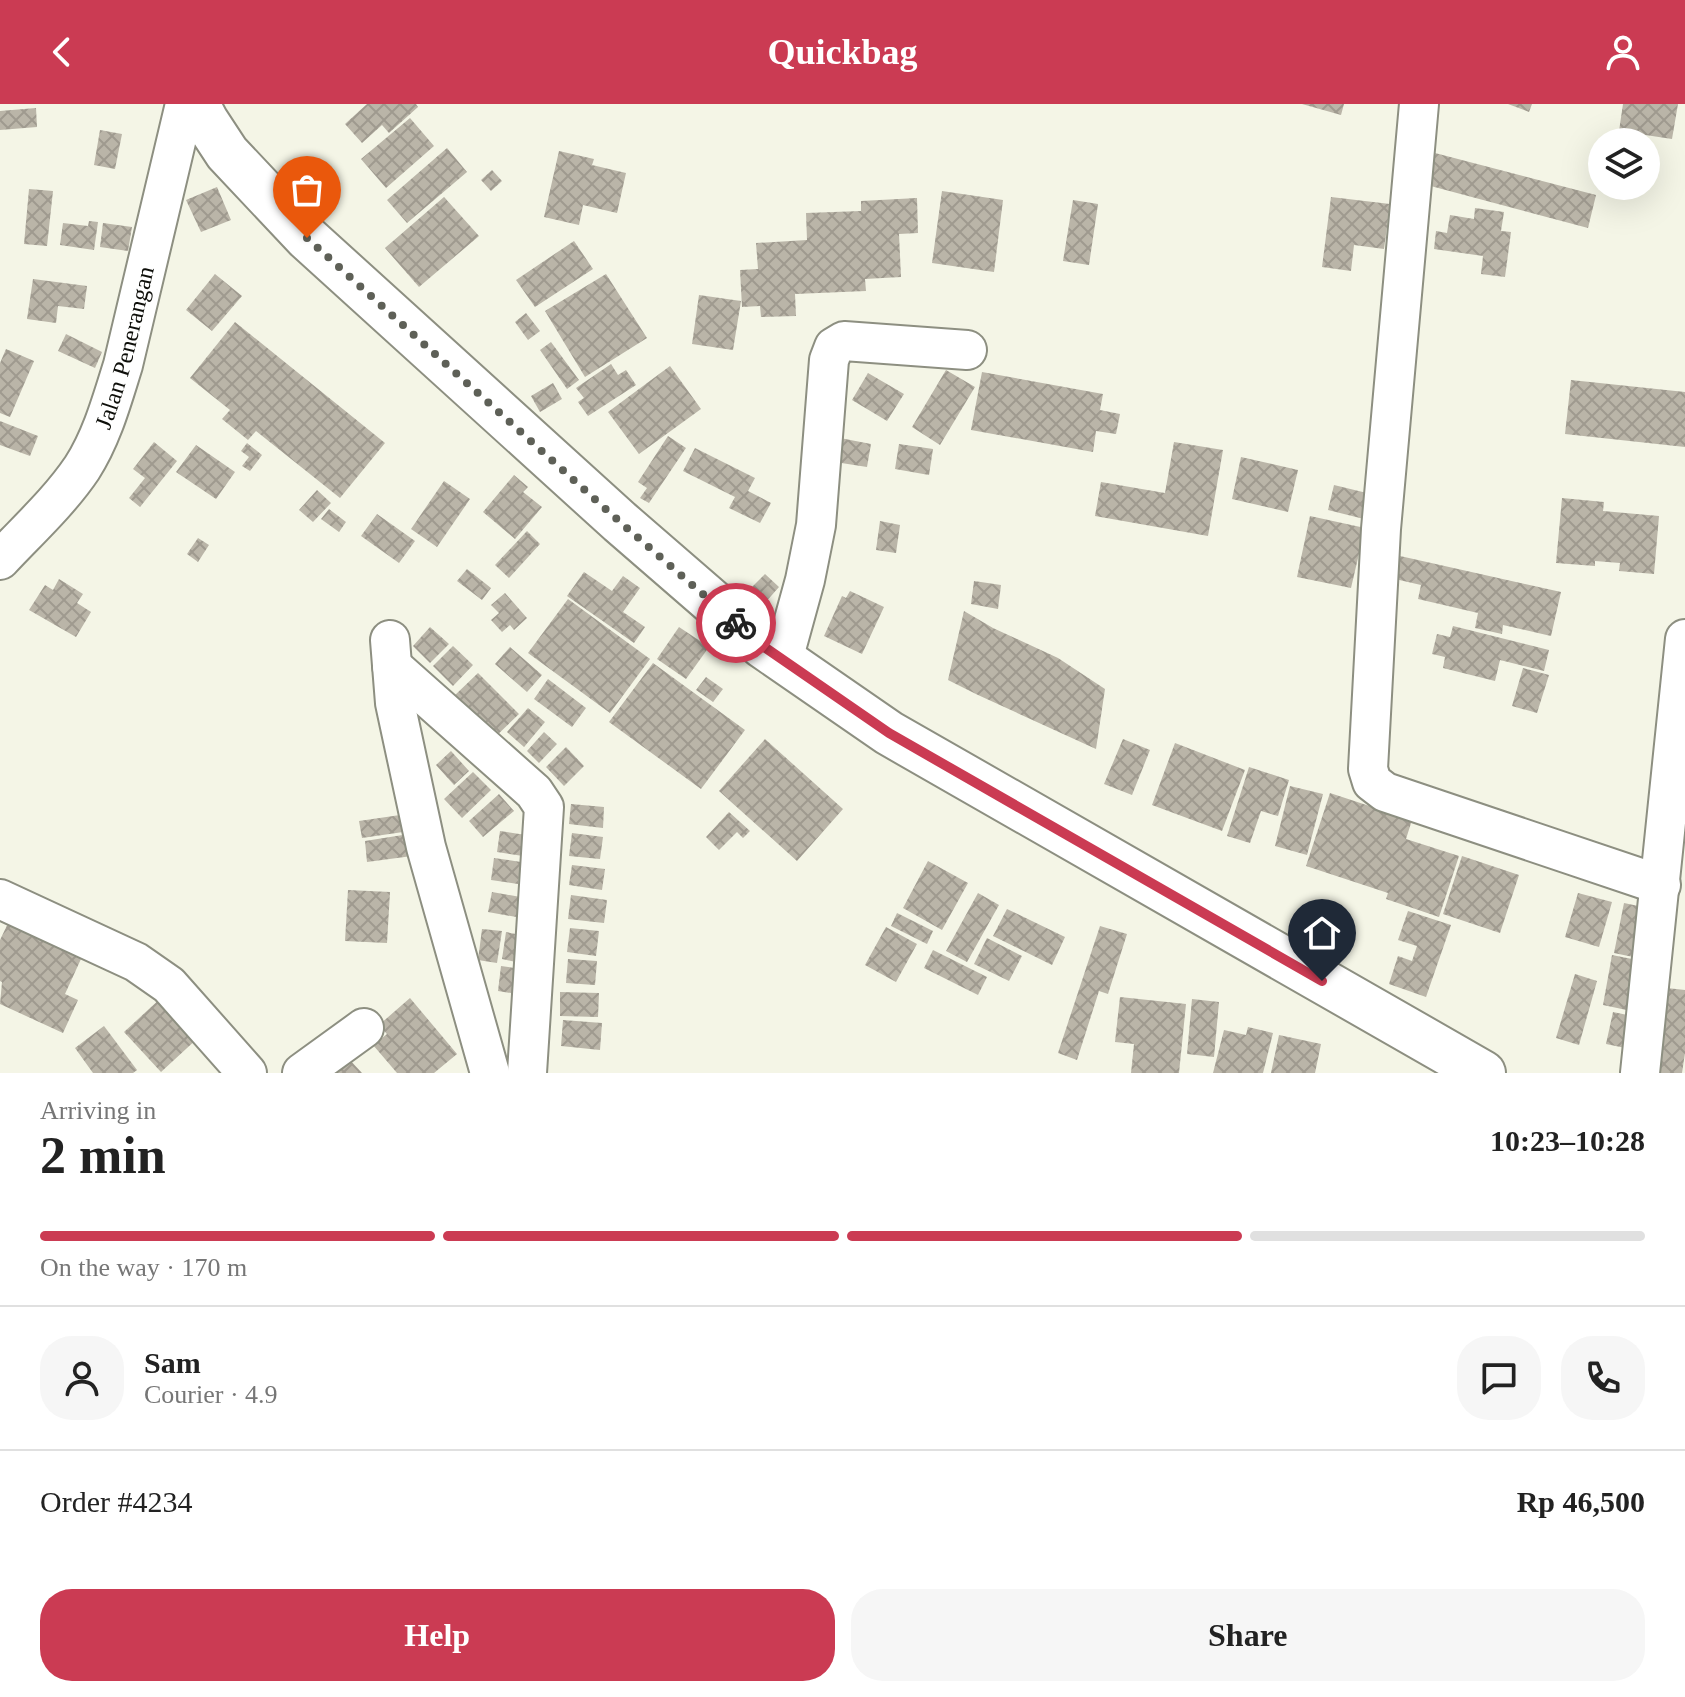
<!DOCTYPE html>
<meta charset="utf-8">
<style>
body{margin:0;font-family:"Times New Roman",serif;background:#f6f6f6;color:#222;height:100vh;display:flex;flex-direction:column;font-size:30px;white-space:nowrap}
*{box-sizing:border-box;margin:0}
p{font-size:26px;color:#767676}
.icon{flex:none;width:44px;height:44px;fill:none;stroke:currentColor;stroke-width:2;stroke-linecap:round;stroke-linejoin:round}
.map{position:relative;height:969px;overflow:hidden}
.panel{display:flex;flex-direction:column;background:#fff;flex:1}
.panel>*{flex:none}
.controls{position:absolute;left:1588px;top:24px;display:grid;gap:16px}
.controls a{display:grid;place-items:center;width:72px;height:72px;border-radius:50%;background:#fff;box-shadow:0 8px 32px #0002;font-size:40px}
.pin{position:absolute;display:grid;place-items:center;width:68px;height:68px;color:#fff;margin:-82px -34px;border-radius:50% 50% 50% 0;rotate:-45deg;box-shadow:0 0 8px #0007}
.pin .icon{rotate:45deg}
.courier{position:absolute;display:grid;place-items:center;width:80px;height:80px;margin:-40px;border:6px solid #cb3b53;border-radius:50%;background:#fff;color:#222;box-shadow:0 2px 10px #0007}
.headline em{font-style:normal;font-weight:600}
.headline div{display:flex;flex-direction:column-reverse}
.headline{display:flex;align-items:center;justify-content:space-between;height:136px;padding:0 40px}
h1{font-size:52px;font-weight:600;line-height:60px}
.bar{display:grid;grid-template-columns:repeat(4,1fr);gap:12px 8px;align-content:center;height:96px;padding:0 40px}
.bar i{height:10px;border-radius:6px;background:#e0e0e0}
.bar .active{background:#cb3b53}
.bar p{grid-column:span 4}
.line{display:flex;align-items:center;gap:20px;padding:0 40px;border-top:2px solid #e0e0e0}
.line div{flex:1}
.round{display:grid;place-items:center;flex:none;width:84px;height:84px;border-radius:32px;background:#f6f6f6}
.primary-button{display:flex;gap:16px;margin-top:auto;padding:16px 40px}
.primary-button a{flex:1;height:92px;border-radius:32px;background:#cb3b53;color:#fff;font-size:32px;font-weight:600;line-height:92px;text-align:center}
.primary-button a+a{background:#f6f6f6;color:#222}
header{display:flex;justify-content:space-between;align-items:center;height:104px;padding:0 40px;background:#cb3b53;color:#fff;font-size:36px;font-weight:600}
.map>svg:first-child{display:block}
.building{fill:url(#building-cross-hatch)}
.lines{fill:none;stroke-linecap:round;stroke-linejoin:round}
.minor-casing{stroke:#8d8f81;stroke-width:42}
.highway-casing{stroke:#8d8f81;stroke-width:48}
.minor{stroke:#fff;stroke-width:38}
.highway{stroke:#fff;stroke-width:44}
.done{stroke:#5e6057;stroke-width:8;stroke-dasharray:0 14.4}
.route{stroke:#cb3b53;stroke-width:10}
.labels{text-anchor:middle;stroke-width:6;stroke-linejoin:round;paint-order:stroke}
.street-label{font-size:24px;fill:#0e0f0a;stroke:#fff}
</style>
<header><svg class="icon" aria-label="back" viewBox="0 0 24 24"><path d="M15 5l-7 7 7 7"/></svg>Quickbag<svg class="icon" aria-label="person" viewBox="0 0 24 24"><circle cx="12" cy="8" r="4"/><path d="M4 21q1-7 8-7t8 7"/></svg></header>
<div class="map">
<svg width="1685" height="969" viewBox="0 0 1685 969">
<defs>
<pattern id="building-cross-hatch" width="8" height="8" patternUnits="userSpaceOnUse" patternTransform="scale(2)"><rect width="8" height="8" fill="#bab5a8"/><path d="M0 0l8 8M0 8l8-8" fill="none" stroke="#9f9a8f"/></pattern>
</defs>
<rect width="100%" height="100%" fill="#f4f5e6"/>
<!-- building -->
<path class="building" d="M367,0H416L418,3L389,29L382,21L362,39L345,20Z
M1302,0H1344L1341,11Z
M1508,0H1532L1529,8Z
M1623,0H1678L1672,35L1619,27Z
M36,4L37,23L0,26V7Z
M410,14L434,42L386,84L361,55Z
M100,26L122,30L115,65L94,61Z
M447,44L467,68L407,119L387,96Z
M559,47L594,55L592,61L626,69L617,109L583,101L579,121L544,113Z
M1435,49L1596,91L1588,124L1427,81Z
M492,66L502,77L491,87L481,76Z
M217,83L231,116L201,128L186,96Z
M29,85L53,87L47,142L24,140Z
M942,87L1003,96L994,168L932,159Z
M444,93L479,132L419,183L385,144Z
M1331,93L1390,100L1384,145L1354,141L1351,167L1322,163Z
M917,94L918,129L899,130L901,173L865,175L866,187L795,190L796,212L761,213L760,202L742,203L740,166L758,165L756,139L807,136L806,109L861,107V97Z
M1073,96L1098,100L1089,161L1063,157Z
M1475,104L1504,108L1501,127L1511,128L1505,173L1481,170L1483,152L1434,145L1436,127L1447,129L1450,111L1474,115Z
M89,117L98,118L94,146L60,141L63,119L88,122Z
M103,119L132,123L128,147L100,143Z
M574,137L593,165L535,203L516,176Z
M215,170L242,192L212,227L186,206Z
M606,170L647,234L585,273L545,207Z
M33,175L87,182L84,205L58,202L56,219L27,215Z
M699,191L741,197L733,246L692,240Z
M526,209L540,227L528,236L515,218Z
M235,218L385,339L340,394L256,327L248,336L222,315L230,306L190,274Z
M66,230L102,248L95,264L58,247Z
M551,238L579,276L567,285L540,246Z
M6,245L34,257L10,313L0,309V259Z
M611,260L618,271L626,266L636,281L588,312L578,298L584,294L576,284Z
M670,262L701,305L639,350L608,308Z
M946,266L975,283L940,341L912,323Z
M982,268L1103,290L1100,306L1120,310L1116,330L1096,327L1093,348L971,326Z
M868,269L904,290L887,317L852,296Z
M1571,276L1685,288V343L1565,330Z
M553,279L562,295L540,308L531,292Z
M0,317L38,332L30,352L0,341Z
M668,332L686,344L649,399L640,394L647,384L638,378Z
M840,334L871,340L867,363L835,358Z
M154,338L177,357L140,403L129,394L145,374L133,365Z
M1174,338L1223,346L1208,432L1095,412L1101,378L1165,389Z
M247,339L262,351L250,367L242,362L249,353L241,347Z
M899,340L933,345L929,371L895,365Z
M196,341L235,368L216,395L176,368Z
M695,344L755,374L748,387L771,399L760,419L729,404L735,393L683,367Z
M1241,353L1298,366L1288,408L1232,395Z
M514,371L528,383L523,388L542,403L515,435L483,408Z
M444,377L470,395L437,443L411,425Z
M1334,381L1375,391L1368,416L1328,406Z
M317,386L331,399L313,418L299,406Z
M1562,394L1604,398L1603,407L1659,412L1654,470L1619,467L1620,459L1595,457V462L1556,459Z
M329,405L346,418L339,428L321,415Z
M377,410L415,437L399,459L361,432Z
M1310,412L1365,424L1351,484L1297,473Z
M880,417L900,421L896,449L876,446Z
M527,427L540,440L509,474L495,461Z
M198,434L209,441L198,458L187,450Z
M1400,452L1561,488L1551,532L1503,521L1502,530L1475,524L1478,509L1418,495L1421,481L1395,475Z
M467,465L491,484L482,496L457,477Z
M584,468L612,487L623,472L640,484L623,508L645,523L634,539L567,492Z
M765,470L779,483L761,503L746,489Z
M59,475L83,490L77,499L91,508L76,533L29,506L45,481L53,486Z
M974,477L1001,481L998,505L971,500Z
M850,487L884,503L862,550L824,532L842,492L846,494Z
M505,489L527,514L514,526L510,521L502,528L491,516L499,509L491,501Z
M568,495L650,555L610,609L528,549Z
M964,507L993,524L1058,554L1105,585L1096,645L978,591L948,576Z
M1453,522L1549,546L1544,567L1500,556L1495,577L1443,564L1445,553L1432,550L1437,530L1450,533Z
M430,523L449,540L430,559L413,542Z
M679,523L709,543L686,575L657,555Z
M453,542L473,561L453,582L433,562Z
M510,543L542,571L527,588L495,560Z
M653,559L745,626L701,685L609,618Z
M1523,564L1549,571L1537,609L1512,602Z
M478,569L519,610L494,634L453,593Z
M706,573L723,585L713,598L696,586Z
M548,575L586,604L572,623L534,595Z
M528,604L545,618L524,643L507,628Z
M544,628L557,640L539,659L527,647Z
M765,635L843,705L797,757L719,687Z
M1123,635L1150,646L1132,691L1104,680Z
M1175,639L1245,666L1222,727L1152,701Z
M566,643L584,662L564,682L546,663Z
M451,647L469,667L454,681L436,661Z
M1249,663L1289,676L1278,712L1261,707L1250,739L1227,732Z
M473,668L491,686L462,714L444,695Z
M1290,682L1323,690L1307,751L1275,742Z
M1330,689L1412,716L1406,735L1459,752L1439,813L1386,795L1388,789L1306,762Z
M499,690L514,707L483,733L469,717Z
M571,700L604,703L603,724L569,720Z
M729,708L750,727L743,734L737,728L719,746L706,733Z
M400,711L403,728L362,734L359,717Z
M500,727L526,731L523,752L497,748Z
M572,729L603,733L600,755L569,752Z
M409,730L412,752L367,758L365,737Z
M1462,752L1519,771L1500,829L1443,810Z
M494,754L521,758L518,780L491,776Z
M928,757L968,779L942,826L903,804Z
M572,761L605,765L602,786L569,781Z
M348,786L390,788L387,839L345,837Z
M492,788L526,794L522,814L488,808Z
M978,789L999,801L967,858L946,847Z
M1578,789L1612,798L1599,843L1565,833Z
M571,791L607,796L604,819L568,815Z
M1624,799L1648,804L1638,854L1614,849Z
M1007,805L1065,833L1052,861L993,832Z
M1408,807L1451,821L1426,893L1389,880L1398,852L1412,857L1417,842L1398,836Z
M897,809L933,827L927,840L891,822Z
M12,811L86,844L65,890L78,896L63,929L0,900L2,878L0,877V836Z
M1100,822L1127,830L1108,890L1099,887L1077,956L1058,949Z
M886,823L917,840L896,878L865,861Z
M570,824L599,827L596,852L567,848Z
M482,825L502,827L497,859L478,856Z
M506,828L526,832L520,859L502,855Z
M987,834L1022,852L1009,877L974,860Z
M933,846L987,873L978,891L924,864Z
M1612,851L1647,858L1636,908L1603,901Z
M568,855L597,857L595,881L566,879Z
M501,862L521,865L517,890L498,887Z
M1575,870L1597,877L1579,941L1556,934Z
M1658,883L1685,886V949L1682,969H1648Z
M560,888L599,889L598,913L560,912Z
M162,893L199,933L161,968L124,928Z
M1120,893L1186,900L1179,969H1131L1134,940L1115,938Z
M410,894L457,950L434,969H397L373,941L387,930L379,921Z
M1192,895L1219,898L1214,953L1187,950Z
M1613,908L1642,914L1635,946L1606,940Z
M563,916L602,919L600,946L561,942Z
M104,922L137,966L133,969H93L75,944Z
M1248,923L1273,929L1263,969H1213L1224,926L1246,931Z
M1279,931L1321,940L1315,969H1271Z
M349,955L362,969H333Z"/>
<g class="lines">
<!-- minor casing -->
<g class="minor-casing">
<g id="minor">
<path d="M1419,0L1381,425L1368,665L1372,678L1385,688L1661,781"/>
<path id="s1" d="M0,456C28,426 59,398 82,364C102,333 112,296 123,261L185,0"/>
<path d="M390,536L395,599L426,743L490,969"/>
<path d="M783,556L805,476L816,421L829,256L834,243L844,237L967,246"/>
<path d="M392,562L534,688L544,703L527,969"/>
<path d="M0,795L136,858L169,881L247,969"/>
<path d="M302,969L364,924"/>
<path d="M1640,969L1685,535"/>
</g>
</g>
<!-- highway casing -->
<g class="highway-casing">
<path id="highway" d="M197,0L206,17L227,49L307,134L620,418L763,542L889,629L1483,969"/>
</g>
<!-- minor -->
<use href="#minor" class="minor"/>
<!-- highway -->
<use href="#highway" class="highway"/>
</g>
<g class="lines">
<!-- done -->
<path class="done" d="M307,134L620,418L736,519"/>
<!-- route -->
<path class="route" d="M736,519L763,542L889,629L1322,877"/>
</g>
<g class="labels">
<!-- street labels -->
<g class="street-label">
<text dy="8" stroke="none"><textPath href="#s1" startOffset="252">Jalan Penerangan</textPath></text>
</g>
</g>
</svg>
<div class="controls">
<a><svg class="icon" aria-label="layers" viewBox="0 0 24 24"><path d="M12 4l9 5-9 5-9-5zM3 14l9 5 9-5"/></svg></a>
</div>
<div class="pin" style="left:307px;top:134px;background:#ea580c"><svg class="icon" aria-label="bag" viewBox="0 0 24 24"><path d="M5 8h14l-1 12H6zM9 8a3 3 0 0 1 6 0"/></svg></div>
<div class="pin" style="left:1322px;top:877px;background:#1f2937"><svg class="icon" aria-label="home" viewBox="0 0 24 24"><path d="M3 11l9-7 9 7M6 9v11h12V9"/></svg></div>
<div class="courier" style="left:736px;top:519px"><svg class="icon" aria-label="bike" viewBox="0 0 24 24"><circle cx="6" cy="16" r="4"/><circle cx="18" cy="16" r="4"/><path d="M6 16l4-8h5l3 8M10 8l3 8H6M13 5h3"/></svg></div>
</div>
<section class="panel">
<div class="headline"><div><h1>2 min</h1><p>Arriving in</p></div><em>10:23–10:28</em></div>
<div class="bar"><i class="active"></i><i class="active"></i><i class="active"></i><i></i><p>On the way · 170 m</p></div>
<div class="line" style="height:144px"><a class="round"><svg class="icon" aria-label="person" viewBox="0 0 24 24"><circle cx="12" cy="8" r="4"/><path d="M4 21q1-7 8-7t8 7"/></svg></a><div><b>Sam</b><p>Courier · 4.9</p></div><a class="round"><svg class="icon" aria-label="chat" viewBox="0 0 24 24"><path d="M4 5h16v11H9l-5 4z"/></svg></a><a class="round"><svg class="icon" aria-label="phone" viewBox="0 0 24 24"><path d="M5 4h4l2 5-3 2q2 4 5 5l2-3 5 2v4C11 20 4 13 5 4z"/></svg></a></div>
<div class="line" style="height:104px"><div>Order #4234</div><b>Rp 46,500</b></div>
<div class="primary-button"><a>Help</a><a>Share</a></div>
</section>
